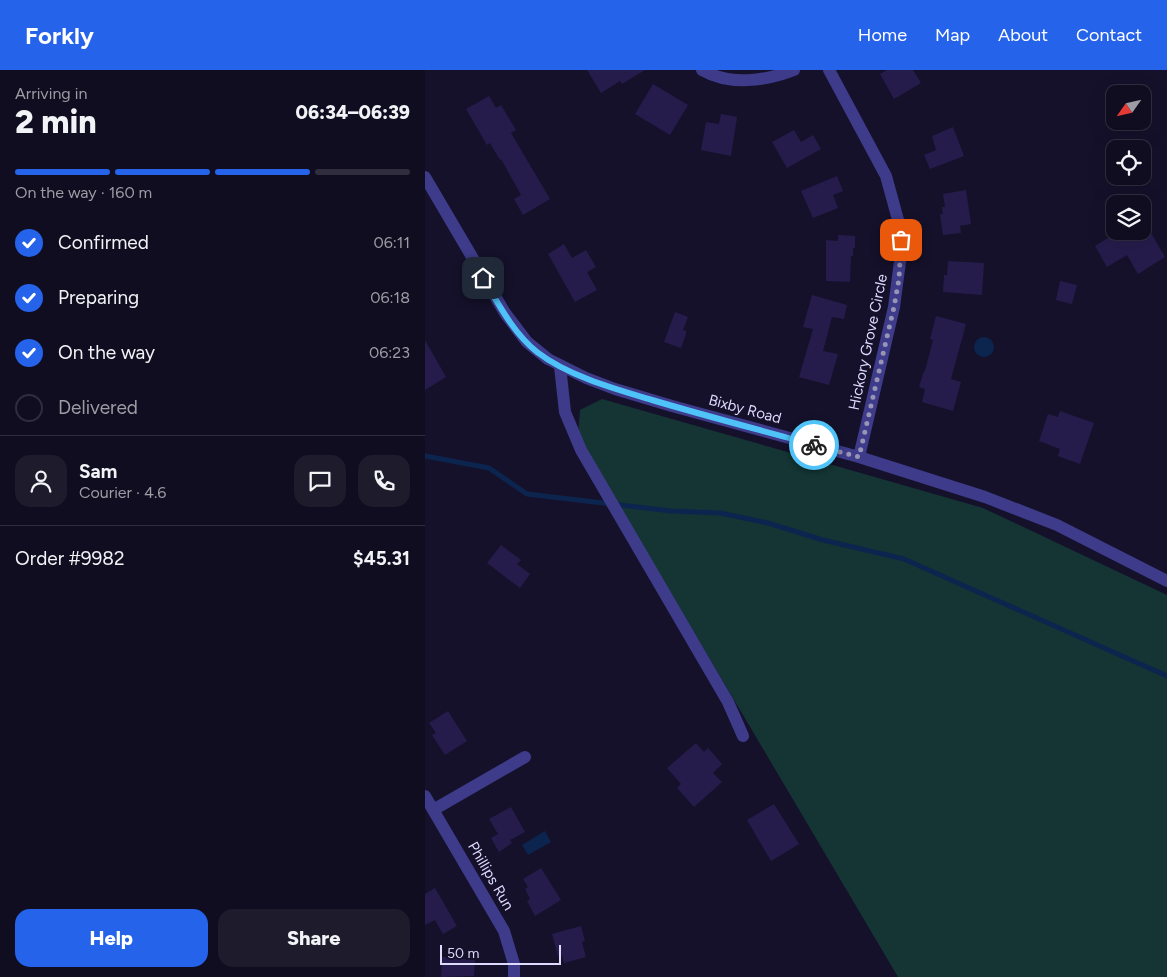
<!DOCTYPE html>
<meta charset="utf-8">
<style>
body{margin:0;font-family:Figtree,sans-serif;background:#1e1b2d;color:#f1f3f6;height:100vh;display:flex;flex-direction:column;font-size:19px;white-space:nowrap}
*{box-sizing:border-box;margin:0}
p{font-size:16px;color:#9c9ca5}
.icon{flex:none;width:28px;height:28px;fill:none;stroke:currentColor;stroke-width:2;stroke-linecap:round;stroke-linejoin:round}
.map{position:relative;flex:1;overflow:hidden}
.sheet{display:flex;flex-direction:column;background:#100d20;width:425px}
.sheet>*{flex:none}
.needle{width:32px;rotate:236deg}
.tools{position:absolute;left:681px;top:15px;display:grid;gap:10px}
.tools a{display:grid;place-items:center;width:45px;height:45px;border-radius:10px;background:#100d20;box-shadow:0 5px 20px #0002,0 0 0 1px #302d3e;font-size:25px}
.scale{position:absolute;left:15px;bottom:12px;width:121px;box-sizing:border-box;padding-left:5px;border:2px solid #dfdbff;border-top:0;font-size:14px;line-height:18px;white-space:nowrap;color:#dfdbff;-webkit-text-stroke:4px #15112b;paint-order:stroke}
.pin{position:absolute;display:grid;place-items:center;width:42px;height:42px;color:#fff;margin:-21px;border-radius:10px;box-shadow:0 2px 8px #0006}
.courier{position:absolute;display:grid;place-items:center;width:50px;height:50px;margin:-25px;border:4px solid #4fc3f7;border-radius:50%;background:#fff;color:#222;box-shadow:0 1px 6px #0007}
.overview em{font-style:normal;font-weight:800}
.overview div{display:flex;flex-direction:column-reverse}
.overview{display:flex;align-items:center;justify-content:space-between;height:85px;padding:0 15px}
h1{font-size:32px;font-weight:800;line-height:38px}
.bar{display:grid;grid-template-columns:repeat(4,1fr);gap:8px 5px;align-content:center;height:60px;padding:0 15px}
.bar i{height:6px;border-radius:4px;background:#302d3e}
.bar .active{background:#2563eb}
.bar p{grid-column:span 4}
.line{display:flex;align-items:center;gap:12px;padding:0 15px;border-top:1px solid #302d3e}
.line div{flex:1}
.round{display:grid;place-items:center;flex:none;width:52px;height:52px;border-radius:15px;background:#1e1b2d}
ol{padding:0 15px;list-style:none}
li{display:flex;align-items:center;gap:15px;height:55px}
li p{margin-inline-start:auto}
li .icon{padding:5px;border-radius:50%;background:#2563eb;color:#fff;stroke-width:4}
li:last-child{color:#9c9ca5}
li i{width:28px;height:28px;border:2px solid #302d3e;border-radius:50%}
.primary-button{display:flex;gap:10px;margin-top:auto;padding:10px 15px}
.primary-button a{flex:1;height:58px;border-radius:15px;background:#2563eb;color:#fff;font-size:20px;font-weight:800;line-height:58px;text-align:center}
.primary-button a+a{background:#1e1b2d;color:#f1f3f6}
header{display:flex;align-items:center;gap:30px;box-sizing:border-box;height:70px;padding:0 25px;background:#2563eb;color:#fff}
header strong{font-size:24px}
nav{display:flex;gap:28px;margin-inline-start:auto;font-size:18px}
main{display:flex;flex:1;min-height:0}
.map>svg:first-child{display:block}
.green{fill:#143534}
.water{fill:#0c254e}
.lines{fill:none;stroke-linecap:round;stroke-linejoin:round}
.stream{stroke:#0c254e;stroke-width:5}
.building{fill:#261c4c}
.minor{stroke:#3e3b8a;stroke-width:12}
.done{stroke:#9894b5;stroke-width:5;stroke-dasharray:0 9}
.route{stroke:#4fc3f7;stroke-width:6}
.labels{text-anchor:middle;stroke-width:4;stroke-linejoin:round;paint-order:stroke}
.street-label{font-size:15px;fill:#dfdbff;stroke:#15112b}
</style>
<header>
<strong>Forkly</strong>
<nav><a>Home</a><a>Map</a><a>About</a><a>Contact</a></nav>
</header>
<main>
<section class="sheet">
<div class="overview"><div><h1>2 min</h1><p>Arriving in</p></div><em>06:34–06:39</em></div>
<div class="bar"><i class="active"></i><i class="active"></i><i class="active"></i><i></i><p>On the way · 160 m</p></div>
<ol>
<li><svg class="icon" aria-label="check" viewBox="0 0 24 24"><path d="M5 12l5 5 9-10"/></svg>Confirmed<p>06:11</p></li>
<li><svg class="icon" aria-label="check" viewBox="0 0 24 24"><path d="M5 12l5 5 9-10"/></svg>Preparing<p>06:18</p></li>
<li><svg class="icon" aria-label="check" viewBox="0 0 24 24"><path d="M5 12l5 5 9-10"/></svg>On the way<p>06:23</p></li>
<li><i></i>Delivered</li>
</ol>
<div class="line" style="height:90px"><a class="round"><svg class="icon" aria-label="person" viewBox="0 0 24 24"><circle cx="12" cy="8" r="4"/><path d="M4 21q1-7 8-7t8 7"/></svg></a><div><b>Sam</b><p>Courier · 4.6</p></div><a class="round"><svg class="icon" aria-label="chat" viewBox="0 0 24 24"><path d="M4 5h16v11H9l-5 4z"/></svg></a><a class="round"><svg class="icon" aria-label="phone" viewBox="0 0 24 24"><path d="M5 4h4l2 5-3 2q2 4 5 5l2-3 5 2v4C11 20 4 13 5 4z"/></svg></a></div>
<div class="line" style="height:65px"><div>Order #9982</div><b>$45.31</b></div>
<div class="primary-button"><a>Help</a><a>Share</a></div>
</section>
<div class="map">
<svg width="742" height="907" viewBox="0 0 742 907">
<rect width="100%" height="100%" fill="#15112b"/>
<!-- green -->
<path class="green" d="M177,329L558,438L742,525V907H473L153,366L155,340Z"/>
<!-- water -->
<path class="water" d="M549 277a10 10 0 1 1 20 0a10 10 0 1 1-20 0Z
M120,761L126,772L103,785L97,775Z"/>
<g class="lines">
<!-- stream -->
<path class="stream" d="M0,386L64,398L102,424L246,441L295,443L343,453L398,470L479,489L742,606"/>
</g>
<!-- building -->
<path class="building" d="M162,0H220L197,14L195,11L176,23Z
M462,0H488L496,13L469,29L455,4Z
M228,14L263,35L245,65L210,44Z
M64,26L71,38L76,35L91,60L86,63L125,129L98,145L89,129L96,125L76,89L75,90L65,73L62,75L41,39Z
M296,44L312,47L306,86L276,80L281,52L294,54Z
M528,57L539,86L505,99L499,85L511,80L507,66Z
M369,60L376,72L388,65L396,79L362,98L347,72Z
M412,106L418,121L408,125L413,138L388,148L376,121Z
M541,120L546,154L535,156L536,163L518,165L515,144H518L517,137H520L518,124Z
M694,161H725L740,187L713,204L702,185L682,197L670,176Z
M413,165L430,166V178H428V186H426L425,212L401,211V170L413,171Z
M139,174L147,188L161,180L171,197L162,202L172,220L150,232L123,184Z
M523,191L559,193L557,225L518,222L519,205H522Z
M635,211L652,215L647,234L631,230Z
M387,225L422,235L419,249L407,247L398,281L413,284L404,315L374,307L388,259L378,257Z
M250,242L263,247L258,260L261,261V264L256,278L239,272Z
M511,246L541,254L526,309L536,312L528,341L497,332L500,319L494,317L499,301H500L508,270L505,269Z
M0,270L21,307L0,320Z
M635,341L669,353L655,394L633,386L635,379L614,371L623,344L633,347Z
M76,475L96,490L92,494L105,504L95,518L62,493Z
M23,641L42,671L20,685L7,665L11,663L4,653Z
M271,673L279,682L283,678L297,694L288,703L297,712L269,737L252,718L256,714L242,698Z
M349,734L374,774L346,791L322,750Z
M86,737L100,762L85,770L87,773L74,782L66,768L73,764L64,749Z
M116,798L136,830L110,846L102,831L105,829L100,819L103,817L98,809Z
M10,818L32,856L18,864L10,850L0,855V824Z
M156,856L160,871L157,872L161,887L139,893L137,885L133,886L127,864Z
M17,887L50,890L49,906L16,907Z"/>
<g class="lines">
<!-- minor -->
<path class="minor" d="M277,0C305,16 341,11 369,0
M404,0L461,106L475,157L476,184L469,237L434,387
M0,107L80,243L102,272L123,289L161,308L190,319L247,336L434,387L560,427L632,455L742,511
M135,296L140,342L156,380L303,632L318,666
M0,726L79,861L89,894V907
M8,740L100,687"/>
</g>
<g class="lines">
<!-- done -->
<path class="done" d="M389,375L434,387L469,237L474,209L476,170"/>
<!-- route -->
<path class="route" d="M58,208C73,233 88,263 112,282C143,306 190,319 227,330C281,346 335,360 389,375"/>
</g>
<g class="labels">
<!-- street labels -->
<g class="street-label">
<text transform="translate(443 272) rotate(-78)" y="5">Hickory Grove Circle</text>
<text transform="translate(320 339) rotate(15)" y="5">Bixby Road</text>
<text transform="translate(66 806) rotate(60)" y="5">Phillips Run</text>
</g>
</g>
</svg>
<div class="tools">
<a><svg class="needle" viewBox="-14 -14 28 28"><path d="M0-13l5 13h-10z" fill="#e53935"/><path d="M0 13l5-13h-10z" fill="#9c9ca5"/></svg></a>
<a><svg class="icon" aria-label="locate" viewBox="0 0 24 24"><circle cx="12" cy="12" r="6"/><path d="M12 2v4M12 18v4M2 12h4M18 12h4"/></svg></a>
<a><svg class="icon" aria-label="layers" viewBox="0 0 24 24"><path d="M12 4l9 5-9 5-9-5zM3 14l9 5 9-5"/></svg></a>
</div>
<div class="scale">50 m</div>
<div class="pin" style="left:476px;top:170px;background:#ea580c"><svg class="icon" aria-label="bag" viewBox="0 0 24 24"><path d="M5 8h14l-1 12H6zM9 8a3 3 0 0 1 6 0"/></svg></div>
<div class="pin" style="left:58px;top:208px;background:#1f2937"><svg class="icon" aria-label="home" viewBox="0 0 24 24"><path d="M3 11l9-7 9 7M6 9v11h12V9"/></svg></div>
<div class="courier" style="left:389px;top:375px"><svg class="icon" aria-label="bike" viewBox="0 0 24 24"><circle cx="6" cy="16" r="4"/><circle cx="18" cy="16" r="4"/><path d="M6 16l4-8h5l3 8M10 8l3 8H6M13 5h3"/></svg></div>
</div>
</main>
